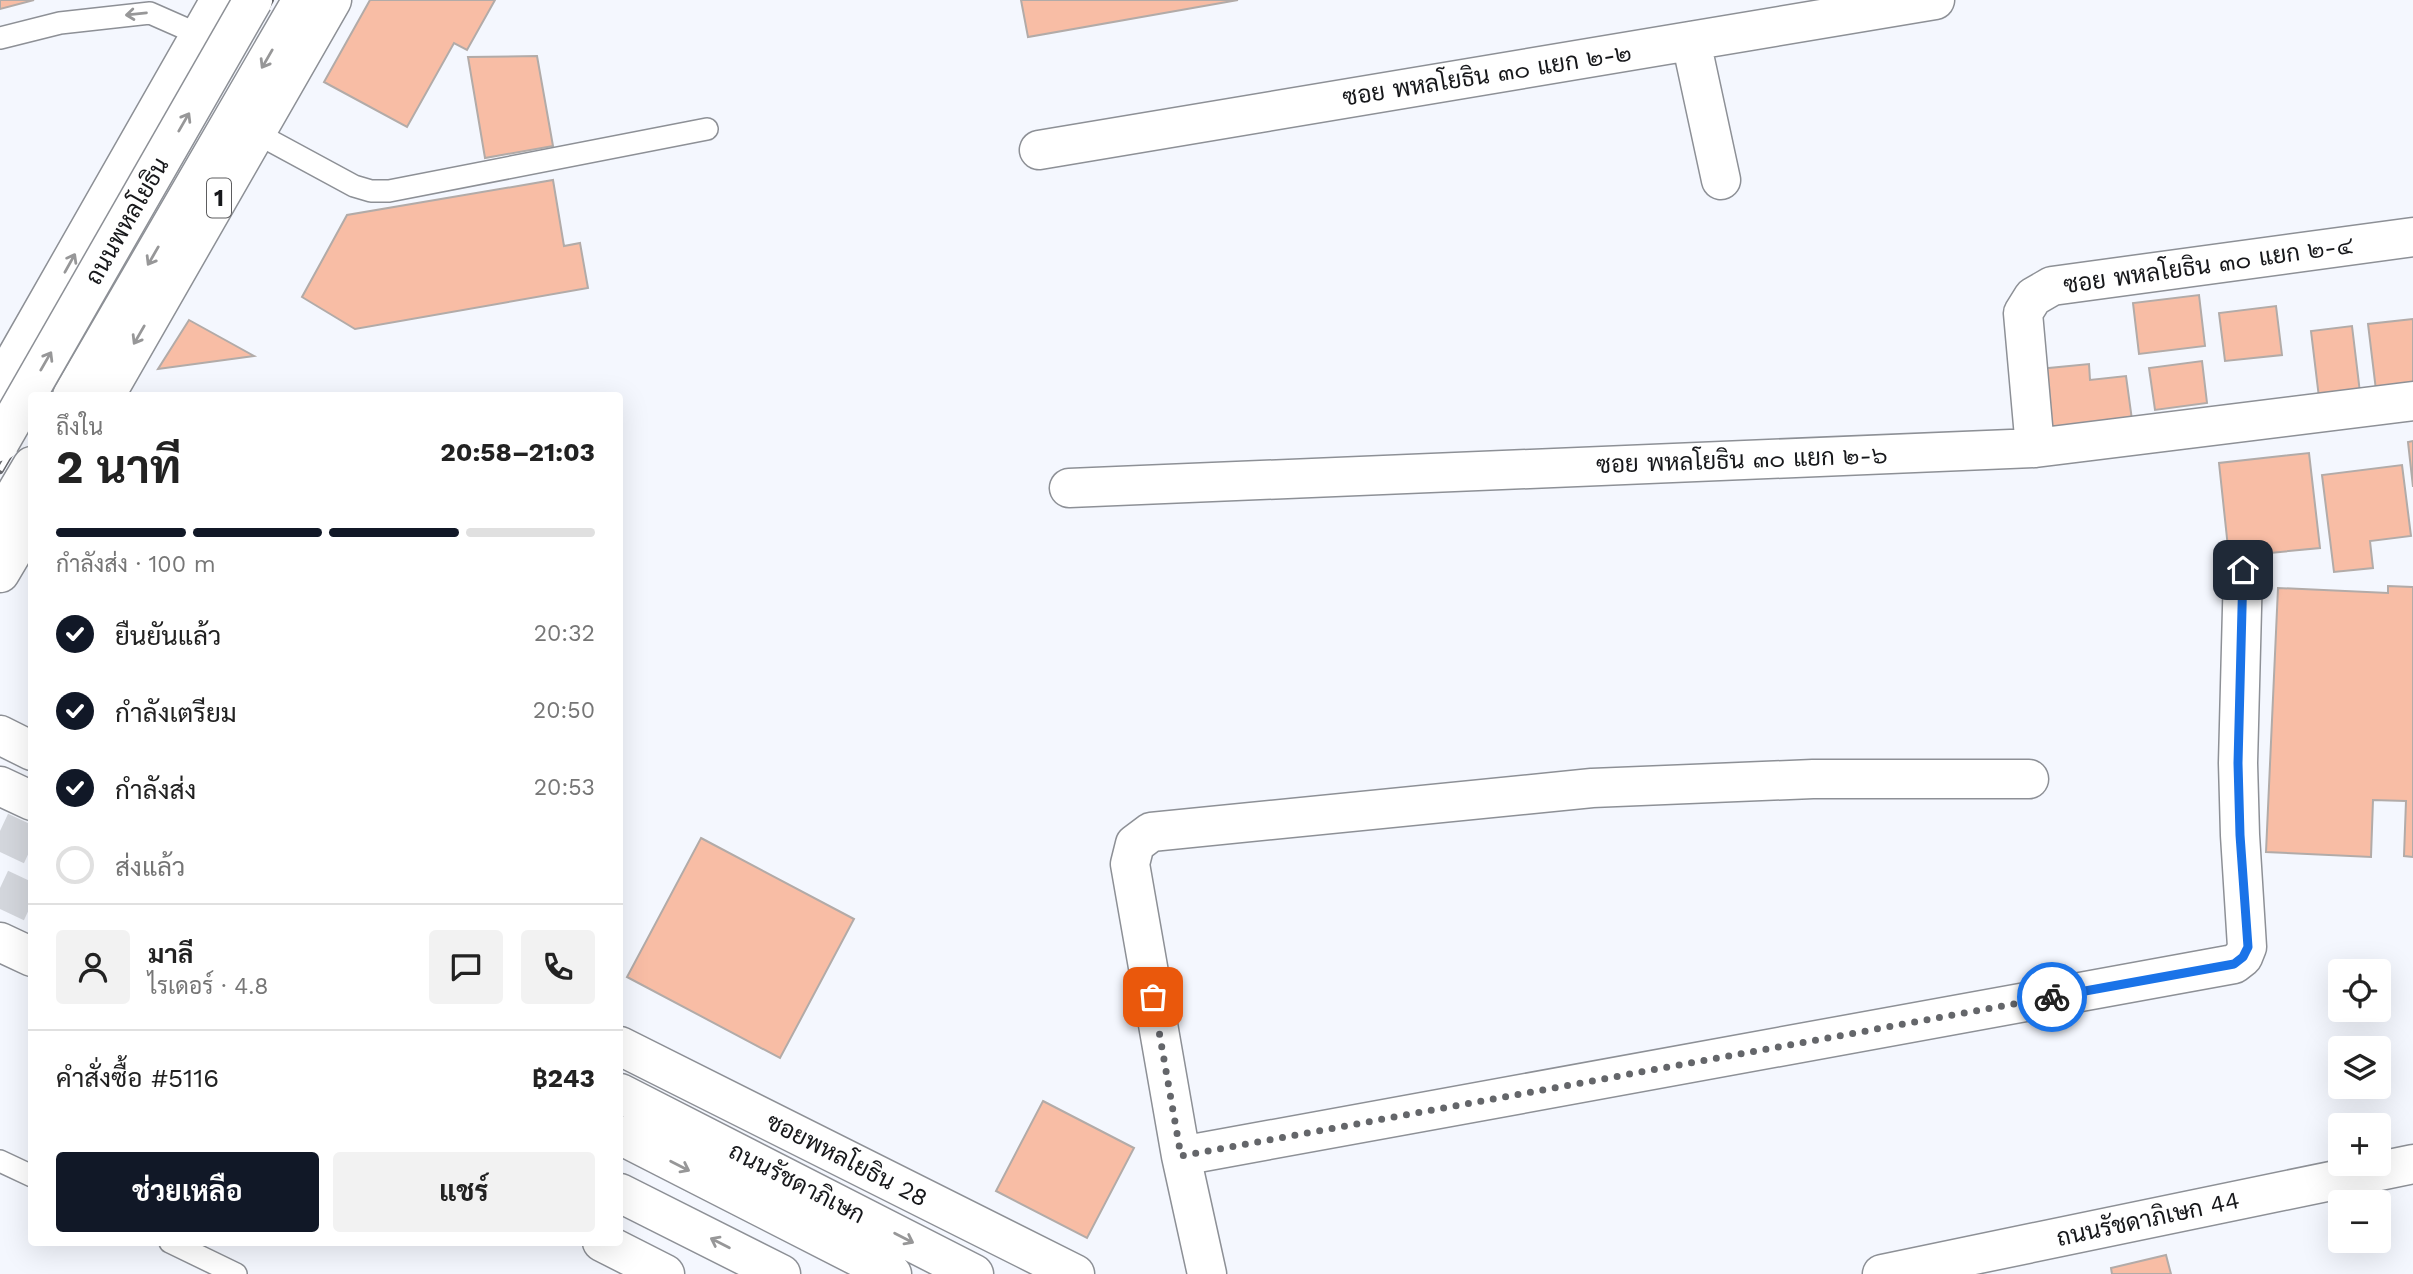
<!DOCTYPE html>
<html lang="th">
<meta charset="utf-8">
<style>
body{margin:0;font-family:"Work Sans",Sarabun,sans-serif;background:#f2f2f2;color:#222;height:100vh;display:flex;flex-direction:column;font-size:26px;white-space:nowrap}
*{box-sizing:border-box;margin:0}
p{font-size:23px;color:#767676}
.icon{flex:none;width:38px;height:38px;fill:none;stroke:currentColor;stroke-width:2;stroke-linecap:round;stroke-linejoin:round}
.map{position:relative;flex:1;overflow:hidden}
.sheet{position:absolute;left:28px;top:392px;width:595px;height:854px;display:flex;flex-direction:column;background:#fff;border-radius:7px;box-shadow:0 7px 28px #0002}
.sheet>*{flex:none}
.tools{position:absolute;left:2328px;top:959px;display:grid;gap:14px}
.tools a{display:grid;place-items:center;width:63px;height:63px;border-radius:7px;background:#fff;box-shadow:0 7px 28px #0002;font-size:35px}
.pin{position:absolute;display:grid;place-items:center;width:60px;height:60px;color:#fff;margin:-30px;border-radius:14px;box-shadow:0 4px 10px #0006}
.courier{position:absolute;display:grid;place-items:center;width:70px;height:70px;margin:-35px;border:5px solid #1a73e8;border-radius:50%;background:#fff;color:#222;box-shadow:0 2px 9px #0007}
.summary em{font-style:normal;font-weight:700}
.summary div{display:flex;flex-direction:column-reverse}
.summary{display:flex;align-items:center;justify-content:space-between;height:119px;padding:0 28px}
h1{font-size:46px;font-weight:700;line-height:52px}
.bar{display:grid;grid-template-columns:repeat(4,1fr);gap:10px 7px;align-content:center;height:84px;padding:0 28px}
.bar i{height:9px;border-radius:5px;background:#e0e0e0}
.bar .current{background:#111827}
.bar p{grid-column:span 4}
.line{display:flex;align-items:center;gap:18px;padding:0 28px;border-top:2px solid #e0e0e0}
.line div{flex:1}
.round{display:grid;place-items:center;flex:none;width:74px;height:74px;border-radius:7px;background:#f2f2f2}
ol{padding:0 28px;list-style:none}
li{display:flex;align-items:center;gap:21px;height:77px}
li p{margin-inline-start:auto}
li .icon{padding:7px;border-radius:50%;background:#111827;color:#fff;stroke-width:4}
li:last-child{color:#767676}
li i{width:38px;height:38px;border:4px solid #e0e0e0;border-radius:50%}
.button{display:flex;gap:14px;margin-top:auto;padding:14px 28px}
.button a{flex:1;height:80px;border-radius:7px;background:#111827;color:#fff;font-size:28px;font-weight:700;line-height:80px;text-align:center}
.button a+a{background:#f2f2f2;color:#222}
.map>svg:first-child{display:block}
.building{fill:#f8bda5;stroke:#b2aba8;stroke-width:2}
.lines{fill:none;stroke-linecap:round;stroke-linejoin:round}
.primary-tunnel{stroke:#d3d6dc;stroke-width:38;stroke-dasharray:38 19;stroke-linecap:butt}
.service-casing{stroke:#8d9096;stroke-width:24}
.minor-casing{stroke:#8d9096;stroke-width:41}
.primary-casing{stroke:#8d9096;stroke-width:41}
.service{stroke:#fff;stroke-width:21}
.minor{stroke:#fff;stroke-width:38}
.primary{stroke:#fff;stroke-width:38}
.rail-casing{stroke:#65666b;stroke-width:8}
.rail{stroke:#fff;stroke-width:5;stroke-dasharray:16;stroke-linecap:butt}
.primary-bridge-casing{stroke:#8d9096;stroke-width:41;stroke-linecap:butt}
.primary-bridge{stroke:#fff;stroke-width:38}
.oneway{stroke:#979798}
.done{stroke:#64666a;stroke-width:7;stroke-dasharray:0 12.6}
.route{stroke:#1a73e8;stroke-width:9}
.labels{text-anchor:middle;stroke-width:5;stroke-linejoin:round;paint-order:stroke}
.shield{fill:#fff;stroke:#5d5d5f;stroke-width:2}
.shield-label{font-size:23px;font-weight:bold;fill:#17181b}
.street-label{font-size:24px;fill:#17181b;stroke:#fff}
</style>
<div class="map">
<svg width="2413" height="1274" viewBox="0 0 2413 1274">
<rect width="100%" height="100%" fill="#f4f7fe"/>
<!-- building -->
<path class="building" d="M0,0H34L0,9Z
M370,0H495L467,50L454,43L407,127L324,82Z
M1021,0H1238L1028,37Z
M537,56L553,146L485,158L468,57Z
M553,180L564,246L580,243L588,288L355,329L302,297L347,215Z
M2199,295L2205,346L2139,354L2133,303Z
M2276,306L2282,355L2225,361L2219,313Z
M2413,319V385L2376,390L2368,324Z
M189,320L254,356L158,369Z
M2352,326L2361,401L2320,406L2311,331Z
M2202,361L2207,403L2155,410L2149,368Z
M2089,364L2090,380L2126,376L2133,427L2047,437L2039,369Z
M2413,441V487L2408,442Z
M2309,453L2320,548L2229,557L2219,463Z
M2402,465L2411,536L2370,541L2373,568L2334,572L2322,475Z
M2388,586L2413,587V857L2404,856L2406,801L2373,800L2371,857L2266,852L2278,588L2388,593Z
M701,838L854,919L780,1058L627,977Z
M1043,1101L1134,1148L1087,1238L996,1191Z
M2166,1255L2171,1274H2112L2111,1268Z"/>
<g class="lines">
<!-- primary-tunnel -->
<path class="primary-tunnel" d="M0,831L32,846
M0,888L32,903"/>
<!-- service casing -->
<g class="service-casing">
<path id="service" d="M0,38L60,23L150,13L200,35
M256,133L354,186L371,191H389L707,129
M0,1161L32,1176
M170,1242L236,1274"/>
</g>
<!-- minor casing -->
<g class="minor-casing">
<path id="minor" d="M1691,41L1721,180
M1039,150L1935,0
M2035,448L2023,313L2033,297L2052,286L2413,237
M1069,488L2035,448L2413,401
M0,735L32,751
M620,1046L1075,1274
M1181,1156L2234,964L2243,957L2247,947L2240,835L2238,763L2243,570
M1207,1274L1181,1156L1130,864L1135,844L1151,832L1592,788L1813,779H2029
M1882,1274L2413,1164"/>
</g>
<!-- primary casing -->
<g class="primary-casing">
<path id="primary" d="M0,386L220,0
M72,396L302,0
M105,396L332,0
M0,520L32,466
M0,573L32,519
M0,786L32,801
M0,942L32,957
M620,1093L974,1274
M620,1135L892,1274
M620,1193L781,1274
M602,1242L665,1274"/>
</g>
<!-- service -->
<use href="#service" class="service"/>
<!-- minor -->
<use href="#minor" class="minor"/>
<!-- primary -->
<use href="#primary" class="primary"/>
<!-- rail casing -->
<g class="rail-casing">
<path id="rail" d="M43,396L270,0
M0,421L241,0
M0,470L32,415"/>
</g>
<!-- rail -->
<use href="#rail" class="rail"/>
<!-- primary-bridge casing -->
<g class="primary-bridge-casing">
<path id="primary-bridge" d="M0,442L253,0"/>
</g>
<!-- primary-bridge -->
<use href="#primary-bridge" class="primary-bridge"/>
</g>
<!-- one-way arrows -->
<defs><path id="oneway-shaft" d="M-6 0H5M1.5-3L5.5 0L1.5 3" fill="none" stroke-width="1.6" stroke-linecap="round" stroke-linejoin="round" transform="scale(1.75)"/></defs>
<g class="oneway">
<use href="#oneway-shaft" transform="translate(136 14) rotate(174)"/>
<use href="#oneway-shaft" transform="translate(267 59) rotate(120)"/>
<use href="#oneway-shaft" transform="translate(184 122) rotate(-60)"/>
<use href="#oneway-shaft" transform="translate(153 256) rotate(120)"/>
<use href="#oneway-shaft" transform="translate(70 263) rotate(-61)"/>
<use href="#oneway-shaft" transform="translate(139 335) rotate(120)"/>
<use href="#oneway-shaft" transform="translate(46 361) rotate(-60)"/>
<use href="#oneway-shaft" transform="translate(680 1166) rotate(27)"/>
<use href="#oneway-shaft" transform="translate(904 1238) rotate(27)"/>
<use href="#oneway-shaft" transform="translate(720 1243) rotate(-153)"/>
</g>
<g class="lines">
<!-- done -->
<path class="done" d="M1153,997L1181,1156L2052,997"/>
<!-- route -->
<path class="route" d="M2052,997L2234,964L2243,957L2248,947L2240,835L2238,763L2243,570"/>
</g>
<g class="labels">
<!-- shield labels -->
<rect class="shield" x="207" y="178.5" width="24" height="39" rx="5"/>
<g class="shield-label">
<text x="219" y="206">1</text>
</g>
<!-- street labels -->
<g class="street-label">
<text transform="translate(1487 75) rotate(-9)" y="8">ซอย พหลโยธิน ๓๐ แยก ๒-๒</text>
<text transform="translate(127 221) rotate(-60)" y="8">ถนนพหลโยธิน</text>
<text transform="translate(2208 265) rotate(-8)" y="8">ซอย พหลโยธิน ๓๐ แยก ๒-๔</text>
<text transform="translate(1742 460) rotate(-2)" y="8">ซอย พหลโยธิน ๓๐ แยก ๒-๖</text>
<text transform="translate(847 1160) rotate(27)" y="8">ซอยพหลโยธิน 28</text>
<text transform="translate(797 1183) rotate(27)" y="8">ถนนรัชดาภิเษก</text>
<text transform="translate(2148 1219) rotate(-12)" y="8">ถนนรัชดาภิเษก 44</text>
</g>
</g>
</svg>
<div class="tools">
<a><svg class="icon" aria-label="locate" viewBox="0 0 24 24"><circle cx="12" cy="12" r="6"/><path d="M12 2v4M12 18v4M2 12h4M18 12h4"/></svg></a>
<a><svg class="icon" aria-label="layers" viewBox="0 0 24 24"><path d="M12 4l9 5-9 5-9-5zM3 14l9 5 9-5"/></svg></a>
<a>+</a>
<a>−</a>
</div>
<div class="pin" style="left:1153px;top:997px;background:#ea580c"><svg class="icon" aria-label="bag" viewBox="0 0 24 24"><path d="M5 8h14l-1 12H6zM9 8a3 3 0 0 1 6 0"/></svg></div>
<div class="pin" style="left:2243px;top:570px;background:#1f2937"><svg class="icon" aria-label="home" viewBox="0 0 24 24"><path d="M3 11l9-7 9 7M6 9v11h12V9"/></svg></div>
<div class="courier" style="left:2052px;top:997px"><svg class="icon" aria-label="bike" viewBox="0 0 24 24"><circle cx="6" cy="16" r="4"/><circle cx="18" cy="16" r="4"/><path d="M6 16l4-8h5l3 8M10 8l3 8H6M13 5h3"/></svg></div>
<section class="sheet">
<div class="summary"><div><h1>2 นาที</h1><p>ถึงใน</p></div><em>20:58–21:03</em></div>
<div class="bar"><i class="current"></i><i class="current"></i><i class="current"></i><i></i><p>กำลังส่ง · 100 m</p></div>
<ol>
<li><svg class="icon" aria-label="check" viewBox="0 0 24 24"><path d="M5 12l5 5 9-10"/></svg>ยืนยันแล้ว<p>20:32</p></li>
<li><svg class="icon" aria-label="check" viewBox="0 0 24 24"><path d="M5 12l5 5 9-10"/></svg>กำลังเตรียม<p>20:50</p></li>
<li><svg class="icon" aria-label="check" viewBox="0 0 24 24"><path d="M5 12l5 5 9-10"/></svg>กำลังส่ง<p>20:53</p></li>
<li><i></i>ส่งแล้ว</li>
</ol>
<div class="line" style="height:126px"><a class="round"><svg class="icon" aria-label="person" viewBox="0 0 24 24"><circle cx="12" cy="8" r="4"/><path d="M4 21q1-7 8-7t8 7"/></svg></a><div><b>มาลี</b><p>ไรเดอร์ · 4.8</p></div><a class="round"><svg class="icon" aria-label="chat" viewBox="0 0 24 24"><path d="M4 5h16v11H9l-5 4z"/></svg></a><a class="round"><svg class="icon" aria-label="phone" viewBox="0 0 24 24"><path d="M5 4h4l2 5-3 2q2 4 5 5l2-3 5 2v4C11 20 4 13 5 4z"/></svg></a></div>
<div class="line" style="height:91px"><div>คำสั่งซื้อ #5116</div><b>฿243</b></div>
<div class="button"><a>ช่วยเหลือ</a><a>แชร์</a></div>
</section>
</div>
